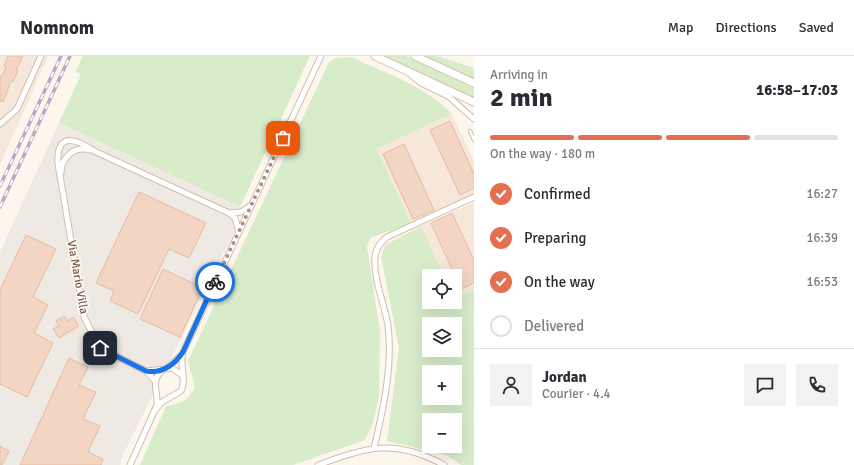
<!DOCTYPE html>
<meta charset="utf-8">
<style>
body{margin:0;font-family:Signika,sans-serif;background:#f2f2f3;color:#2b2b33;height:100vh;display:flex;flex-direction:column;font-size:15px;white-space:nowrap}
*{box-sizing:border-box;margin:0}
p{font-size:13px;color:#7c7c81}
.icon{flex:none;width:22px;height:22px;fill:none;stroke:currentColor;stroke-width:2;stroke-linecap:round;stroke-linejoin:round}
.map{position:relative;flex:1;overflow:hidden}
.details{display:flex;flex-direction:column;background:#fff;width:380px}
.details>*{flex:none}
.buttons{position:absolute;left:422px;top:213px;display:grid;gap:8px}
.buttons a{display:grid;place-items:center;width:40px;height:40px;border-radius:0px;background:#fff;box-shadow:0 4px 16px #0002;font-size:20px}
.pin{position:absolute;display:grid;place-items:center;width:34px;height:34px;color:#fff;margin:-17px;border-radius:8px;box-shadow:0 2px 6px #0006}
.courier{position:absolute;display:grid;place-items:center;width:40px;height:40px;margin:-20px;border:3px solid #1a73e8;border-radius:50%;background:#fff;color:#222;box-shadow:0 1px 5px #0007}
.headline em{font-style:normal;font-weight:800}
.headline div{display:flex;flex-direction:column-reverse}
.headline{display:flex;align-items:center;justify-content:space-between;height:68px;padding:0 16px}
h1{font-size:26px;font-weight:800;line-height:30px}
.bar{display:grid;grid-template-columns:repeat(4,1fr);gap:6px 4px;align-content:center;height:48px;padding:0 16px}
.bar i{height:5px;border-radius:3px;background:#e1e1e2}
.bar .selected{background:#e76f51}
.bar p{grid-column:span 4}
.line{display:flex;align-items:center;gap:10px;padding:0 16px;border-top:1px solid #e1e1e2}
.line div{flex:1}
.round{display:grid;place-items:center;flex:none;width:42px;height:42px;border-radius:0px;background:#f2f2f3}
ol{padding:0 16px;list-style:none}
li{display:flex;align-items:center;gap:12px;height:44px}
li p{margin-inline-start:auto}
li .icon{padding:4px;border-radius:50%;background:#e76f51;color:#fff;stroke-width:4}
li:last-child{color:#7c7c81}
li i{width:22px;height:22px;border:2px solid #e1e1e2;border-radius:50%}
header{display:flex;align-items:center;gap:24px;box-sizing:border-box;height:56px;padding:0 20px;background:#fff;border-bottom:1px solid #e1e1e2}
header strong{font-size:19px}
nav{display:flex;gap:22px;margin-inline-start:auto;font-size:14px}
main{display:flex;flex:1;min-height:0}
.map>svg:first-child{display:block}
.residential{fill:#f5e8da}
.industrial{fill:#efe9e4}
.green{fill:#d8ecc9;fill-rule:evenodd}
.building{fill:#f3d5c3;stroke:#e6bba3}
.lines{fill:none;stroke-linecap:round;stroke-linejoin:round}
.lane-casing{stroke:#d1beb0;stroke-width:4.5}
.street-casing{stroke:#d1beb0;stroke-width:7}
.secondary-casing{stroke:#d6c0b0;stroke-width:9}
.lane{stroke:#fff;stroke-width:2.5}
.street{stroke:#fff;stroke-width:5}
.secondary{stroke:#fff;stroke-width:7}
.rail-casing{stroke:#b9a8c9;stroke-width:3.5}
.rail{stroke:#fffaf3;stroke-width:2;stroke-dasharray:6;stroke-linecap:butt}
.done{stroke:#a89285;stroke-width:4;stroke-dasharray:0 7.2}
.route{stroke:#1a73e8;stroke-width:5}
.labels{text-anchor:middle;stroke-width:3;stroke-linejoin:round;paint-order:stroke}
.street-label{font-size:12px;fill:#7a5c4d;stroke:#fffaf3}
</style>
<header>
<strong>Nomnom</strong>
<nav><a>Map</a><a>Directions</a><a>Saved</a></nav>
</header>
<main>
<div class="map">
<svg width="474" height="409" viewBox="0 0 474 409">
<rect width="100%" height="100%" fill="#fdf6ec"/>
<!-- residential -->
<path class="residential" d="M0,0H48L0,109Z
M452,58L474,105V138L411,167L377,93Z
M474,146V234L455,243V220H444L421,170Z"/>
<!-- industrial -->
<path class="industrial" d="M59,67L240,151L235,174L123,399L120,409H0V196Z"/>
<!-- green -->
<path class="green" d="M83,0H310L240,151L59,67L81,18L75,16Z
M383,0H407L474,31V43Z
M425,0H438L474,12V23Z
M351,1C386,17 425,30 452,58L377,93L411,167L370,182L367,191L380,276L379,341L373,367L365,384L293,409H140L166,350C181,348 188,344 195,331L188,305L329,6L336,2Z
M421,170L444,220H429V246H455V243L474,234V409H461L446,399L387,385L399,292L381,201L385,189ZM429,268H455V294H429ZM429,316H455V342H429ZM429,364H455V390H429Z"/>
<!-- building -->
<path class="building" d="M8,0H23L16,14H18L13,26L11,25L3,46L1,44L0,46V20H2L6,11L4,10Z
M450,65L474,118V132L460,139L430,74Z
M404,88L434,154L413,163L383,98Z
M139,136L206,167L189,202L169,193L138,258L110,245L114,235L96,227Z
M452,157L474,204V227L461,233L431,167Z
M26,179L56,193L33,241L48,249L34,277L53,287L27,341L0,328V234Z
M163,213L203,232L180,281L140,263Z
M64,260L67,265L73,261L79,270L59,282L53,273L59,270L56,265Z
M69,302L88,311L79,329L96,336L83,363L100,370L88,396L103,403L101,409H20Z
M0,390L9,395L2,409H0Z"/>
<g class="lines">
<!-- lane casing -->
<g class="lane-casing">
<path id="lane" d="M470,75L474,84"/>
</g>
<!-- street casing -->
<g class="street-casing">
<path id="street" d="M410,18L421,27L448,40L474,63
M0,68L17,53L41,0
M61,117C61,101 74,90 90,94
M230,157L241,156L250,150
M167,312L181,299
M147,315L172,312L182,319
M155,325L146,315L100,292L84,261L58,108C56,76 75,82 94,95L229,157L235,162L239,176
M156,353L162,346L181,335C187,323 179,309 183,296L321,0
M374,392C383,354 393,310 388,270C385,248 373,224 375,201C376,192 380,187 387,181L474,141
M130,409L157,349C158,336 150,323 163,314
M318,409C367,391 395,382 444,409"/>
</g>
<!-- secondary casing -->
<g class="secondary-casing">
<path id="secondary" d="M375,0L474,46
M415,0L474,27"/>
</g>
<!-- lane -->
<use href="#lane" class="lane"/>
<!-- street -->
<use href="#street" class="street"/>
<!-- secondary -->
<use href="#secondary" class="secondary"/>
<!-- rail casing -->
<g class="rail-casing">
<path id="rail" d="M0,130L61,0
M0,151L70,0"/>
</g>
<!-- rail -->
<use href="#rail" class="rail"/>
</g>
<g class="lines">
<!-- done -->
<path class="done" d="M215,226L283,82"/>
<!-- route -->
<path class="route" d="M100,292L146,315C162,318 174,309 183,296L215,226"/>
</g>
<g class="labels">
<!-- street labels -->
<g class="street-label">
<text transform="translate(78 221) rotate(80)" y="4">Via Mario Villa</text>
</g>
</g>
</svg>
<div class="buttons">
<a><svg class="icon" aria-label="locate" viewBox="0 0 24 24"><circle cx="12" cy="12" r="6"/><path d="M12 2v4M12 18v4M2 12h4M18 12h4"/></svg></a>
<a><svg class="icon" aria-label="layers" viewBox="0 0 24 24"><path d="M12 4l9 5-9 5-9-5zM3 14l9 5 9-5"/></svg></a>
<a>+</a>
<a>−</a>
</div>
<div class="pin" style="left:283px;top:82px;background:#ea580c"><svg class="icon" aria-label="bag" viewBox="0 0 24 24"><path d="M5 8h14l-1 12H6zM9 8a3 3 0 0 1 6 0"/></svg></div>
<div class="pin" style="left:100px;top:292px;background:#1f2937"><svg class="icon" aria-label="home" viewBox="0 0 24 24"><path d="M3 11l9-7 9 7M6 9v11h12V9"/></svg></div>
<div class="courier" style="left:215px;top:226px"><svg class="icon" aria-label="bike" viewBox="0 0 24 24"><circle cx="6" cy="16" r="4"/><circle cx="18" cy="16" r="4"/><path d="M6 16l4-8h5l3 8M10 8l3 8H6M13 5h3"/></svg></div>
</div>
<section class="details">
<div class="headline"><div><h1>2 min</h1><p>Arriving in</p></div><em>16:58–17:03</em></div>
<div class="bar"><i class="selected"></i><i class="selected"></i><i class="selected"></i><i></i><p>On the way · 180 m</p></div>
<ol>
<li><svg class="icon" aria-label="check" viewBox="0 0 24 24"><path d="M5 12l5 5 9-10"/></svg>Confirmed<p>16:27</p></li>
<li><svg class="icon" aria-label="check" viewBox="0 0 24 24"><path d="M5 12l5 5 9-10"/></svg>Preparing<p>16:39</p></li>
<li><svg class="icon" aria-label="check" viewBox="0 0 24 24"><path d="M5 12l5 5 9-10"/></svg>On the way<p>16:53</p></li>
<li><i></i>Delivered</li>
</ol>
<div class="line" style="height:72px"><a class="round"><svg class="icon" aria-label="person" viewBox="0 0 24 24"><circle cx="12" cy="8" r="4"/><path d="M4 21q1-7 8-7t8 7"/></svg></a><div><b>Jordan</b><p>Courier · 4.4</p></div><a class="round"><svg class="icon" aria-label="chat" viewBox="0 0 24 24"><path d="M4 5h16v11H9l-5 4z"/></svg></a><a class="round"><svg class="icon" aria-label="phone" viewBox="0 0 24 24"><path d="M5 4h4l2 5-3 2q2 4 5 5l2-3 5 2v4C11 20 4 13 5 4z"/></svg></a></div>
</section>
</main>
